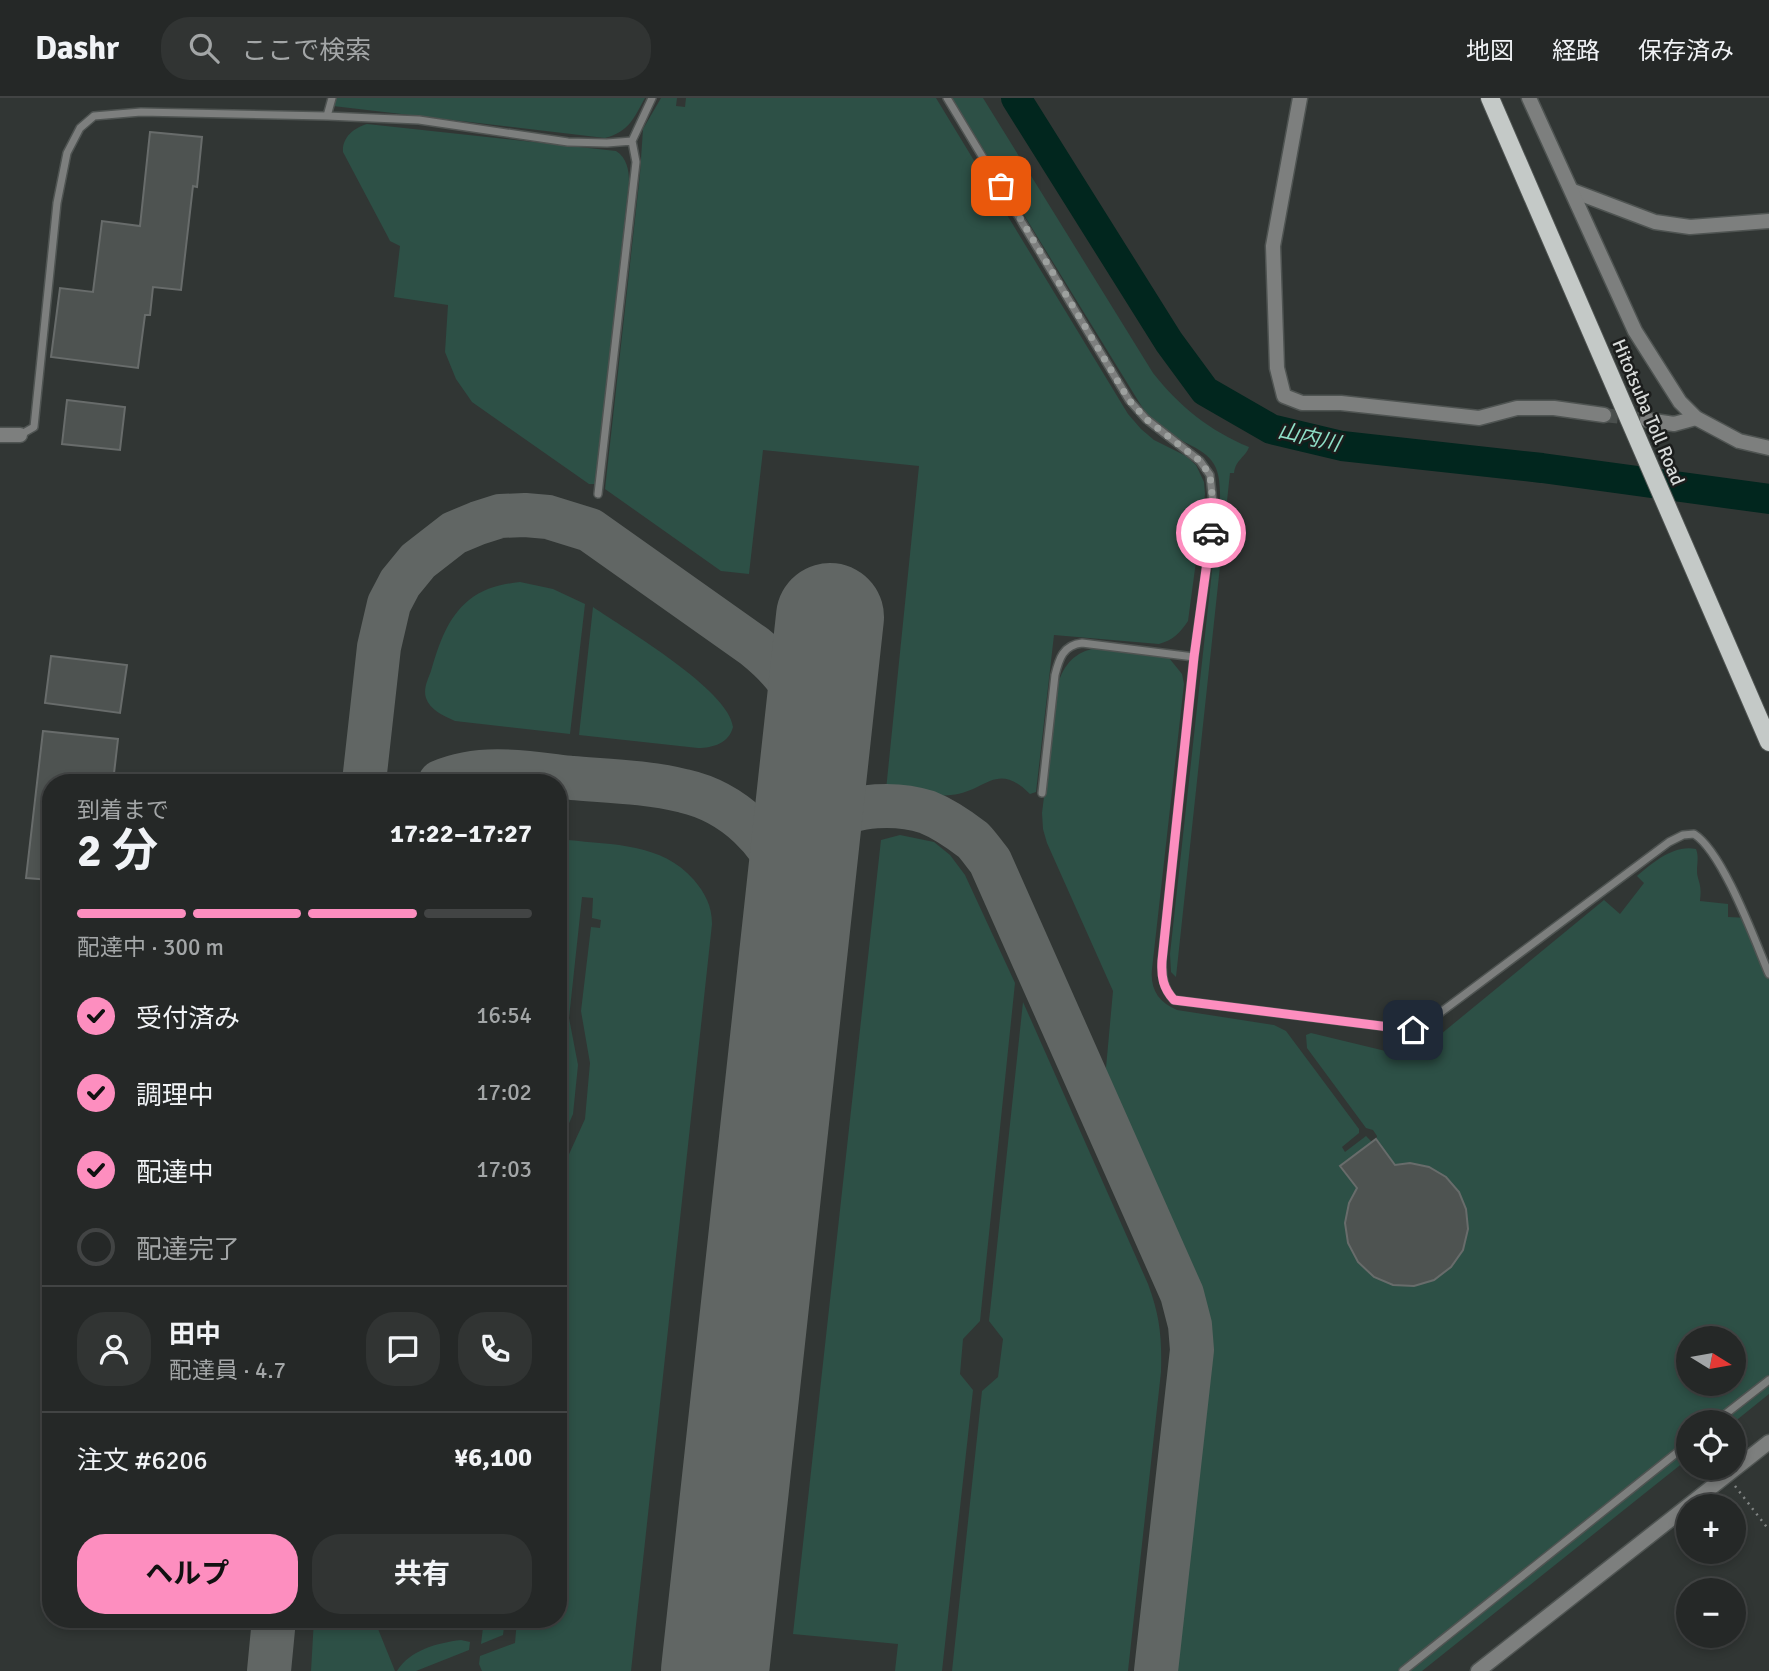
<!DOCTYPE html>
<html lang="ja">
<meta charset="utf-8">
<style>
body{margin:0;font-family:Signika,"Noto Sans JP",sans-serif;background:#313433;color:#f1f3f6;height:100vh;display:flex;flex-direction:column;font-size:26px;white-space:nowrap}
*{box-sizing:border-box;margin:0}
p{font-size:23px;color:#a3a6a7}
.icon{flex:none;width:38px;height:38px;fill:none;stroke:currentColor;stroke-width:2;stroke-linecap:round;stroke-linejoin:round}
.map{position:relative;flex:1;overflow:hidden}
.details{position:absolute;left:42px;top:676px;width:525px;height:854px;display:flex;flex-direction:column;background:#252827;border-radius:28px;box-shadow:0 4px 10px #0003,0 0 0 2px #424444}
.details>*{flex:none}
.needle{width:46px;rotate:101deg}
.tools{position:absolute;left:1676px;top:1228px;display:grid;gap:14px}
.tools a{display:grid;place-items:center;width:70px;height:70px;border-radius:50%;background:#252827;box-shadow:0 4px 10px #0003,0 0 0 2px #424444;font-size:35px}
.pin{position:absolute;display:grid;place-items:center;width:60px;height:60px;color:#fff;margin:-30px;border-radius:14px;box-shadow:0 4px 10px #0006}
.courier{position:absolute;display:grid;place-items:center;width:70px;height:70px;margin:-35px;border:5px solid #fd8ebf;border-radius:50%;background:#fff;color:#222;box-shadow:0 2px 9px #0007}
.overview em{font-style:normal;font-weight:700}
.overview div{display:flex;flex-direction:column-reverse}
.overview{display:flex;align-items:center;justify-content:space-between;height:119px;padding:0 35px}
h1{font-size:46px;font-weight:700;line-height:52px}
.bar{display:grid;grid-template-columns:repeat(4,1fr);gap:10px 7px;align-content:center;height:84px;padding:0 35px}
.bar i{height:9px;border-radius:5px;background:#424444}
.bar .current{background:#fd8ebf}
.bar p{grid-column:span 4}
.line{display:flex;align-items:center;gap:18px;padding:0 35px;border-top:2px solid #424444}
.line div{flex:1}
.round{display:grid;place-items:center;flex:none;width:74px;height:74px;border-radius:28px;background:#313433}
ol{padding:0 35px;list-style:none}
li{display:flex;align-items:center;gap:21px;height:77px}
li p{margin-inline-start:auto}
li .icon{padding:7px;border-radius:50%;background:#fd8ebf;color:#111;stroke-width:4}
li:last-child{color:#a3a6a7}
li i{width:38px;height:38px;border:4px solid #424444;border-radius:50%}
.cta{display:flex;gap:14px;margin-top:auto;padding:14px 35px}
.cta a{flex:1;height:80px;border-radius:28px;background:#fd8ebf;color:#111;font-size:28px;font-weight:700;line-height:80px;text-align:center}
.cta a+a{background:#313433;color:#f1f3f6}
header{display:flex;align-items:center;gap:42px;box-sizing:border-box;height:98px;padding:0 35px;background:#252827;border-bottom:2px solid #424444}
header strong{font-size:33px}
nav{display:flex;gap:38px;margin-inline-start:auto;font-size:24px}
.search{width:490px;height:63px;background:#313433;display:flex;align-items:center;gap:18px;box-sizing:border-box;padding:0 24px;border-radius:28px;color:#a3a6a7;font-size:26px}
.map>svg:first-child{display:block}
.green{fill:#2d5046;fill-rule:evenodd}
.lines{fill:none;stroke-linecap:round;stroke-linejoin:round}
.river{stroke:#01261e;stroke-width:30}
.taxiway{stroke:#616664;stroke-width:44}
.runway{stroke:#616664;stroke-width:108}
.building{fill:#4e5351;stroke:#686c6b;stroke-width:2}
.minor-tunnel{stroke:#4a4f4d;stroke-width:14;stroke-dasharray:14 7;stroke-linecap:butt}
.service-casing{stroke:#4f5452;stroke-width:10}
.minor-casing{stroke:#4f5452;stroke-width:17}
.tertiary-casing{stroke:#4f5452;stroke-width:17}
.primary-casing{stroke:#4f5452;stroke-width:20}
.path{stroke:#808483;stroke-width:2.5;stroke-dasharray:2 5;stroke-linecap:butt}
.service{stroke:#7d7f7e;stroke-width:7}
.minor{stroke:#7d7f7e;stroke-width:14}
.tertiary{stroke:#7d7f7e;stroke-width:14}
.primary{stroke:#c4c9c7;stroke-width:18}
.done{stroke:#9da19f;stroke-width:7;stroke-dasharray:0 12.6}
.route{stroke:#fd8ebf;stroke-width:9}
.labels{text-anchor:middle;stroke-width:5;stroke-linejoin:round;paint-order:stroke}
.street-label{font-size:19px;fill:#d7dad9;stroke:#1b1d1c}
.water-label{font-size:21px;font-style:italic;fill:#8fe0c8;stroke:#1b1d1c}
</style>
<header>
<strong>Dashr</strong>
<div class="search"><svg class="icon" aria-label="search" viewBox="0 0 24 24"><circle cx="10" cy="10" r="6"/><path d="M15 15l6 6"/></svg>ここで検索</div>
<nav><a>地図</a><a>経路</a><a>保存済み</a></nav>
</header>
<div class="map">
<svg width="1769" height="1573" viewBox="0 0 1769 1573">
<rect width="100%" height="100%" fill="#313634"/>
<!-- green -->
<path class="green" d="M336,0H645C633,21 630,33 605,40L333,8Z
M661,0H677L676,8L685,9L686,0H936L1128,316L1141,331L1154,342L1186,358L1196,367L1204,384L1205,396L1188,523C1180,535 1173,542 1159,546L1054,537L1036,694L1030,696C996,662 986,694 951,697C930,699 907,695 886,692L919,368L763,352L749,476L721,473L605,391L640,76L643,31Z
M952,0H983L1153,275C1179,308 1210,333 1249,349C1245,360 1236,361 1234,375H1230L1176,879L1171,874L1170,856L1220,400C1221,359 1207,356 1175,339C1162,331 1151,321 1142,309Z
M367,26L616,53C627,60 629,72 629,84L595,386H589L472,304L456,281L445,254L448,207L394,199L400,148L390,143L388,139L343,54C342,40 353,30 367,26Z
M520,484L553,491L585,506L570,636L455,623C444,618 430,612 426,600C423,591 428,581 431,573C439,546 447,520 469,502C484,490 502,486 520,484Z
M593,509C625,531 729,592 733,629C729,645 713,650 698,650L579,637Z
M1096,550L1169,560L1182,576L1184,586L1152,871C1150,891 1158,904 1177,912L1274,927L1286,933L1359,1031V1035L1342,1049L1345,1054L1366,1038L1373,1045L1376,1044L1377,1038L1373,1032L1366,1030L1307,950L1306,937L1311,935L1398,956L1412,957L1424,950L1604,802L1620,816L1644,785L1637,778C1652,765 1674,746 1696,751C1700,761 1695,771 1698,780C1701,790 1701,792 1700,803L1728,806V819L1748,820L1769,867V1296L1733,1325H1689V1360L1422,1573H1171L1205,1271C1206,1240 1205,1213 1194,1184L1109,990L1106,970L1113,893L1047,745L1043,731L1042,715L1058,586C1064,566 1075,554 1096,550ZM1689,1241H1734V1286H1689Z
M900,737L934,744L950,757L965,777L1015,885L980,1223L963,1241L960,1276L973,1292L942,1573H895L898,1546L793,1536L881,742Z
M568,742C613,747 662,745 694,782C705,795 712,808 712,826L631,1573H482L479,1566L480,1558L515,1545L517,1521H558V1130L565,1065L585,1021L590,965L581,913L591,829L600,830L601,822L592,820L593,800L582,799L569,920L578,967L573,1016L558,1051V826Z
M1023,904L1148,1186C1160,1218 1162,1240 1161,1274L1128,1573H952L982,1293L998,1279L1003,1241L989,1223Z
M314,1521H374L395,1573H311Z
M484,1521H505L503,1537L481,1546Z
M461,1542L470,1544L469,1552L416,1573H397C410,1552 437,1545 461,1542Z"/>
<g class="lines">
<!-- river -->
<path class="river" d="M1016,0L1169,244L1205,293L1271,331L1342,348L1542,370L1769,401"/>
<!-- taxiway -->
<path class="taxiway" d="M364,684L379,549L389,506L400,485L418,463L454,435L478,425L500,418L525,417L548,419L590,432L754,548C799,584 803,605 813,660
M440,684C482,666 528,675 572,680C609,683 648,684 684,693C733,704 774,743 789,791C793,807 794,823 796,839
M802,771C809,754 816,738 830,725C852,704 899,705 927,714C942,720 960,732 973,742C979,748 984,756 990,763L1182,1196L1190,1227L1192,1252L1156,1573
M269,1573L274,1521"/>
<!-- runway -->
<path class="runway" d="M715,1573L830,519"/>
</g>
<!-- building -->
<path class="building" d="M150,34L202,39L197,89L193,88L181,192L153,189L150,217H145L138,270L51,259L60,190L93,194L102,123L140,128Z
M67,302L125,309L120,352L62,346Z
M51,558L127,567L120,615L45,605Z
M43,633L118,641L113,684H51V782L26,780Z
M1376,1041L1395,1067L1410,1065L1429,1069L1446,1079L1459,1094L1466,1111L1468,1131L1463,1152L1451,1169L1434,1182L1414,1188L1393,1187L1374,1179L1358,1164L1348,1145L1345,1125L1349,1105L1357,1090L1340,1068Z"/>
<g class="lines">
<!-- minor-tunnel -->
<path class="minor-tunnel" d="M1604,317L1647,322"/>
<!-- service casing -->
<g class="service-casing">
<path id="service" d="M947,0L1129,302L1146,321L1200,363L1210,377L1214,415L1194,559L1162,863C1162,879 1163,890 1174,902L1413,932L1421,929L1669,744L1683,737L1694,736C1723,754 1755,843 1769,876
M327,18L332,0
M20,337L34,329L57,105L67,55L80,30L94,18L141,14L327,18L419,22L568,44L607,45L632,43
M598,396L636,64L632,43L652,0
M1042,695L1055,577C1059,561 1063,547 1082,545L1194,559
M1714,1325L1769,1282
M1403,1573L1689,1345"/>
</g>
<!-- minor casing -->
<g class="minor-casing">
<path id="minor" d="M1300,0L1273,148L1277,270L1284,298L1302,305H1341L1479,320L1517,310H1554L1604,317
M1573,93L1655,124L1690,129L1769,123
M1647,322L1674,326L1696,320
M0,337H20
M1478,1573L1769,1344"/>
</g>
<!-- tertiary casing -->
<g class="tertiary-casing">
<path id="tertiary" d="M1529,0L1635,233L1680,304L1696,320L1739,343L1769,350"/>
</g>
<!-- primary casing -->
<g class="primary-casing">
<path id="primary" d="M1490,0L1769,644"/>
</g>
<!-- path -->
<path class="path" d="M1735,1388L1769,1432"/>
<!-- service -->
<use href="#service" class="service"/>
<!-- minor -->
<use href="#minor" class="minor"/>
<!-- tertiary -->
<use href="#tertiary" class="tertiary"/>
<!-- primary -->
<use href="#primary" class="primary"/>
</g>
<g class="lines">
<!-- done -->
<path class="done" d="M1001,88L1129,302L1146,321L1200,363L1210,377L1214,415L1211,435"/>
<!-- route -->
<path class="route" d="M1211,435L1194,559L1162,863C1161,879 1163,890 1174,902L1413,932"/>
</g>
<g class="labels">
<!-- street labels -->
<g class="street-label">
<text transform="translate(1649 314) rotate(67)" y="7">Hitotsuba Toll Road</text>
</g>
<!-- water labels -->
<g class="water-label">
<text transform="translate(1309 339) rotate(13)" y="7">山内川</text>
</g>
</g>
</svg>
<div class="tools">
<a><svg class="needle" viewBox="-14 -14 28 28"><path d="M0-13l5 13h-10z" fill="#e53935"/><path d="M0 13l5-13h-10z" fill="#a3a6a7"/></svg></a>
<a><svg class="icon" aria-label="locate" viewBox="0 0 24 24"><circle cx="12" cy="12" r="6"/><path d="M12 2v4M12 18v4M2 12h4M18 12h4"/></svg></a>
<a>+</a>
<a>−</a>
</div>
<div class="pin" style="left:1001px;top:88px;background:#ea580c"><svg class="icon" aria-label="bag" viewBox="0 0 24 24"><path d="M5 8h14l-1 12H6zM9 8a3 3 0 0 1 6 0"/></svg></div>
<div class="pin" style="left:1413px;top:932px;background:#1f2937"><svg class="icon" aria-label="home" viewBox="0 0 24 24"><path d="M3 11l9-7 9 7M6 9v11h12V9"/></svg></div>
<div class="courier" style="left:1211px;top:435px"><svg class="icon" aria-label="car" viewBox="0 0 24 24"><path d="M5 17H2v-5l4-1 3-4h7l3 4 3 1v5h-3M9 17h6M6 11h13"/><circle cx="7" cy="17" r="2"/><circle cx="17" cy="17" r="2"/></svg></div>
<section class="details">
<div class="overview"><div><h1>2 分</h1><p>到着まで</p></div><em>17:22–17:27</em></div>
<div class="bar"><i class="current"></i><i class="current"></i><i class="current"></i><i></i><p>配達中 · 300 m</p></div>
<ol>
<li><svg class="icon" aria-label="check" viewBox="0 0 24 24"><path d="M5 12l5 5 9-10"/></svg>受付済み<p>16:54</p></li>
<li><svg class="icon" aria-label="check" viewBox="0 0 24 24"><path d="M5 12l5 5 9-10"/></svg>調理中<p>17:02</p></li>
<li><svg class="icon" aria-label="check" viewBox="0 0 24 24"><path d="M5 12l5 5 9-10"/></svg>配達中<p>17:03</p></li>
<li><i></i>配達完了</li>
</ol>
<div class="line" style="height:126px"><a class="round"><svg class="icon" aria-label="person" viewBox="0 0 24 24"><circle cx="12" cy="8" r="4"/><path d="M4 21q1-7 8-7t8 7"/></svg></a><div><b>田中</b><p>配達員 · 4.7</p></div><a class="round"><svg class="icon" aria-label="chat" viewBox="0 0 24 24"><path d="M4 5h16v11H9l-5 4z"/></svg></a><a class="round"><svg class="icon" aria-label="phone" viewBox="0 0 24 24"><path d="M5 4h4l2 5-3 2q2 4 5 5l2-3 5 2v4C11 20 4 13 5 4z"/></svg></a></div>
<div class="line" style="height:91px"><div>注文 #6206</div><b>¥6,100</b></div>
<div class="cta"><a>ヘルプ</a><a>共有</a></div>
</section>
</div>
